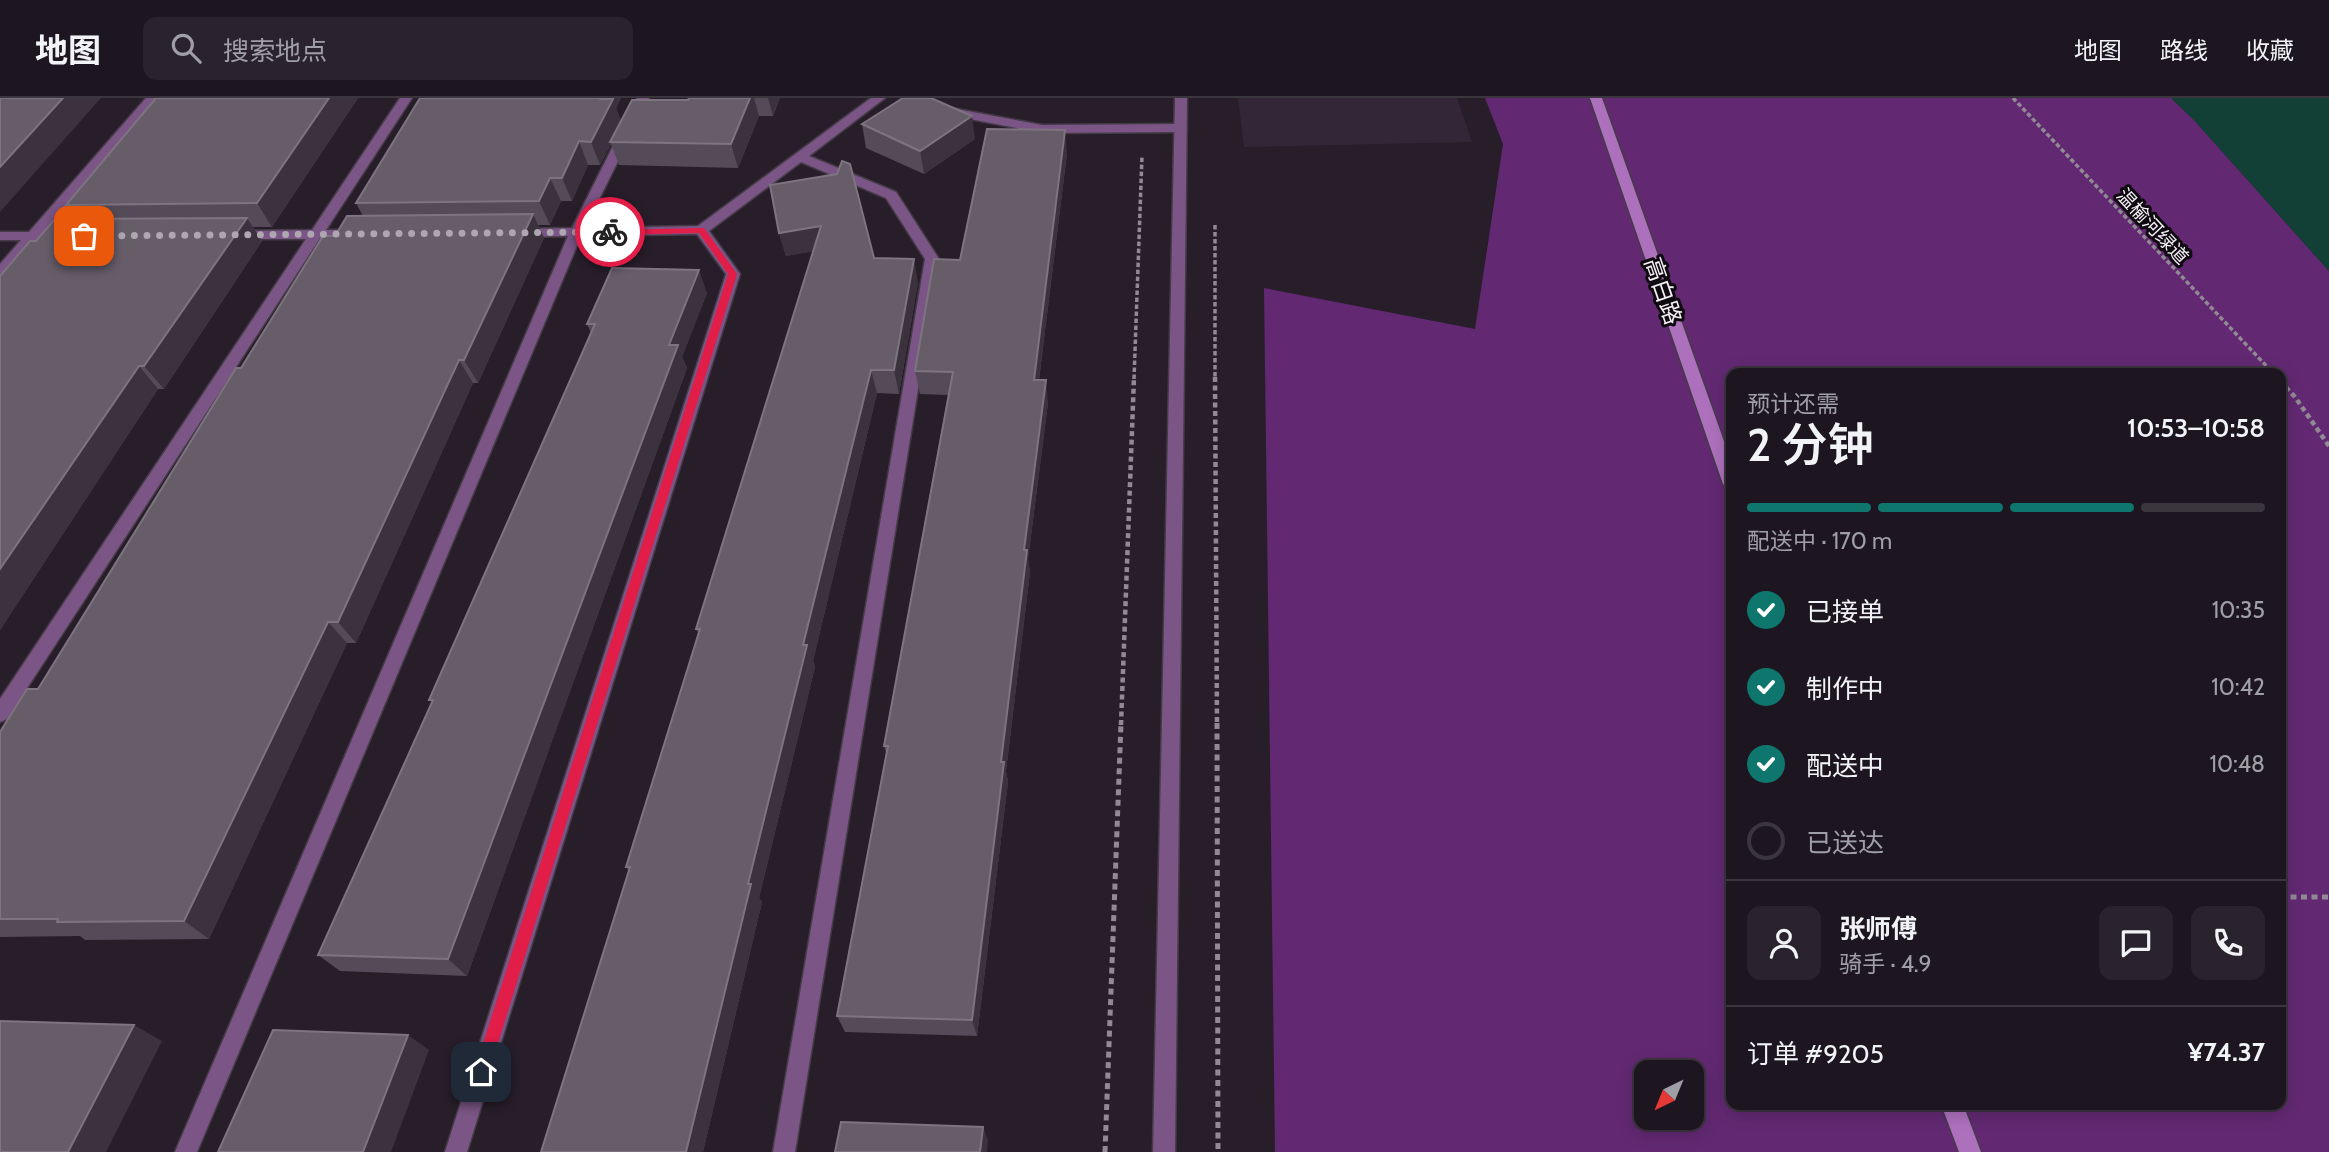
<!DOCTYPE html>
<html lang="zh">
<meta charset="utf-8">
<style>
body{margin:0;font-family:Cabin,"Noto Sans SC",sans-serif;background:#2a232d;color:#f1f3f6;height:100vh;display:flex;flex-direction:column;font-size:26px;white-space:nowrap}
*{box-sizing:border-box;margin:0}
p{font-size:23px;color:#a09fa5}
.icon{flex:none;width:38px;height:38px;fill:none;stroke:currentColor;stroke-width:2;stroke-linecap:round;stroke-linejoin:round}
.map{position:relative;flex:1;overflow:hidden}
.drawer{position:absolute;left:1726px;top:270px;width:560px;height:742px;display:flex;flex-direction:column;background:#1d1620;border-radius:14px;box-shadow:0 4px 18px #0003,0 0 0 2px #3b353e}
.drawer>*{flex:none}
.needle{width:46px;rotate:223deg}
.controls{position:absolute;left:1634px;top:962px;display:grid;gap:14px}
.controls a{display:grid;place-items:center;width:70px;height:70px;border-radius:14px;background:#1d1620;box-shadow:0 4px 18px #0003,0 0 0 2px #3b353e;font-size:35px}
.pin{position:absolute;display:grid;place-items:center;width:60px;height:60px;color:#fff;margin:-30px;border-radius:14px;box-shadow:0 4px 10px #0006}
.courier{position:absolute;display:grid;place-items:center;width:70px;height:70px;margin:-35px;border:5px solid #e11d48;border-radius:50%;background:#fff;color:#222;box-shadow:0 2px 9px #0007}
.summary em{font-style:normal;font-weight:600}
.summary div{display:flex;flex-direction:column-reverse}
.summary{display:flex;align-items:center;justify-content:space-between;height:119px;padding:0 21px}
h1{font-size:46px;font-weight:600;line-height:52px}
.bar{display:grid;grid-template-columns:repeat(4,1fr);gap:10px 7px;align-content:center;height:84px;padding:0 21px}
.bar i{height:9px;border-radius:5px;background:#3b353e}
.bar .selected{background:#0f766e}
.bar p{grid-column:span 4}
.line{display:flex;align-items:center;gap:18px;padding:0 21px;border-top:2px solid #3b353e}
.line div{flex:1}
.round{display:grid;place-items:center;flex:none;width:74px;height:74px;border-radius:14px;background:#2a232d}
ol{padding:0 21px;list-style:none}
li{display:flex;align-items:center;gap:21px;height:77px}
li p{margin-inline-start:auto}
li .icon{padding:7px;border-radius:50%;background:#0f766e;color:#fff;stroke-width:4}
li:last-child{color:#a09fa5}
li i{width:38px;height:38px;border:4px solid #3b353e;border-radius:50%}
header{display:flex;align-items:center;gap:42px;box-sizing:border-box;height:98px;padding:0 35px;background:#1d1620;border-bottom:2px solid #3b353e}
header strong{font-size:33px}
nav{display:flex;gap:38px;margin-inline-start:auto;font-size:24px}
.search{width:490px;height:63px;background:#2a232d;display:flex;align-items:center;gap:18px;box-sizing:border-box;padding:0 24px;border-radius:14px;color:#a09fa5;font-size:26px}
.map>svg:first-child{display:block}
.built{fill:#332636}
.forest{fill:#622972;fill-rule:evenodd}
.water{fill:#124037}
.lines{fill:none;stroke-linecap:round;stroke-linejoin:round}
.minor-casing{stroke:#443b47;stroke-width:3}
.tertiary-casing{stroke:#443b47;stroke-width:3}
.secondary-casing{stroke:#443b47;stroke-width:3}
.path-far2{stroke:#918a94;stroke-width:3.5;stroke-dasharray:4.5 2.5;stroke-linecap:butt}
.path-far1{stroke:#918a94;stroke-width:4.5;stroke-dasharray:5 3.5;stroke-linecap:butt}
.path{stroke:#918a94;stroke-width:5;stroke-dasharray:6 4.5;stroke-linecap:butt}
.minor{fill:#7a5585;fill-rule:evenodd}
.tertiary{fill:#7a5585;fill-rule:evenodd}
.secondary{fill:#ad70bd;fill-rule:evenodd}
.wall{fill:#554b58}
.shaded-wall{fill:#3b323e}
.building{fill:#665d69;stroke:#7d7480;stroke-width:2}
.route{fill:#e11d48}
.done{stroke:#aea6b0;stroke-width:7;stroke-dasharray:0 12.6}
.labels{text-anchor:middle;stroke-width:6;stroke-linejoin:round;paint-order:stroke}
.far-street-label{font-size:19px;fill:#f6f0f8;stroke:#0e0a0f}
.street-label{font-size:23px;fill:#f6f0f8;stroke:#0e0a0f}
</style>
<header>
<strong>地图</strong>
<div class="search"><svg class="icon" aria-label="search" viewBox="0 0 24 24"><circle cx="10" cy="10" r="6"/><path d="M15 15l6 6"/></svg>搜索地点</div>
<nav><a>地图</a><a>路线</a><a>收藏</a></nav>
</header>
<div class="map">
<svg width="2329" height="1054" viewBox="0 0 2329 1054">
<rect width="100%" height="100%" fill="#271e2a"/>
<!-- built -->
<path class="built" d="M1238,0H1457L1472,44L1244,49Z"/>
<!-- forest -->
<path class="forest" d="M1485,0H2171L2194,22L2329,173V1054H1275L1264,190L1475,231L1503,46ZM1731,275H2280V1006H1731ZM1647,975H1692V1020H1647Z"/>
<!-- water -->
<path class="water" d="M2171,0H2329V173L2194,22Z"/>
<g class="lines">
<!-- minor casing -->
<g class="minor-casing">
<path id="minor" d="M146,0H159L43,134L69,135V141L36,142L5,178L0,179V166L21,142H0V134H29Z
M400,0H412L326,132H358L365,136L358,140H320L7,621L0,624V601L306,141H236L229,137L236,133L312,132Z
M637,0H649L585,130L698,128L871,0H885L809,58L896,94L939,161L795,1054H773L925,161L886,100L801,64L709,133L740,176L467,1054H445L726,176L697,136L581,138L197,1054H175L568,138L519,139L512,135L519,131L572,130Z
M906,0H923L946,9L1042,27L1181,26L1187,30L1181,34L1042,35L939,15Z"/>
</g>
<!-- tertiary casing -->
<g class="tertiary-casing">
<path id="tertiary" d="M1175,0H1187L1175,1054H1153Z"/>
</g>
<!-- secondary casing -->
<g class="secondary-casing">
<path id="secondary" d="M1590,0H1602L1731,363V392L1723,386Z
M1941,1006H1963L1981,1054H1959Z"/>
</g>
<!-- path-far2 -->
<path class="path-far2" d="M2013,0L2273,275
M1215,127V281
M1134,281L1142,58"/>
<!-- path-far1 -->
<path class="path-far1" d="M1215,279L1217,627
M2280,283L2295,299L2329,348
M1121,627L1134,279"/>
<!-- path -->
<path class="path" d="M1217,625L1218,1054
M2280,799H2329
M1105,1054L1121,625"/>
<!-- minor -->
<use href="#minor" class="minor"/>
<!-- tertiary -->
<use href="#tertiary" class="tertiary"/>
<!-- secondary -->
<use href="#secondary" class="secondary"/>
</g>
<!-- wall -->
<path class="wall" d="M358,0L272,129H253L262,143L164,291H158L0,532V178L36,143L78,121L66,107Z
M420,0H621L616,10L621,23L688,2L689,0H780L773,18H759L738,70L619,67L611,46L600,67H588L572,103H561L550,127H538L544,140L478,285H473L356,545H347L209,841L85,842L80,838L0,839V634L38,591L241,270L335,138L363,118L356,105Z
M862,26L975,41L924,76L866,50Z
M1067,55L1039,282L1048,305L1028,461L1030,474L1006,673L1008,684L977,938L845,934L837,918L886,655L884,648L948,297L920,296L915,273Z
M779,135L874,160L918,184L899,296L877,295L813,563L815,569L759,800L762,804L703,1054H541L629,773L626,769L698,535L696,531L813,153L786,158Z
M707,195L682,259L687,270L467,878L340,873L318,857L432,604L429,602L591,235L587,226Z"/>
<!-- shaded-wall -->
<path class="shaded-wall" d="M63,0H101L0,114V69Z
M329,0H358L272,129L257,105Z
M602,0H621L616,10L622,25L610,44L611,46L600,67L591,44Z
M750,0H754L759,18L738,70L731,46Z
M768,0H780L773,18Z
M972,18L975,41L924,76L920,53Z
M1065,32L1067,55L1036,305L1034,282Z
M579,43L588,67L572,103L562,80Z
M550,80L561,103L550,127L539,103Z
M533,116L544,140L478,285L464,262Z
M247,120L262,143L164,291L144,268Z
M821,128L827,151L786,158L779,135Z
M914,161L918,184L899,296L894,272Z
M699,172L707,195L682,259L687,270L467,878L448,861L669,247Z
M459,262L473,285L356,545L338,524Z
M139,268L158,291L0,532V471Z
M871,272L877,295L813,563L815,569L759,800L762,804L703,1054H686L803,547Z
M1046,282L1048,305L1028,461L1030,474L1006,673L1008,684L977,938L972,922L1024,452Z
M328,524L347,545L209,841L184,823Z
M134,927L162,943L106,1054H68Z
M408,937L429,952L391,1054H363Z
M983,1029L988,1042L987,1054H980Z"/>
<!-- building -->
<path class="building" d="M0,0H63L0,69Z
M156,0H329L257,105L66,107Z
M420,0H602L601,1H613L591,44L579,43L562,80H550L539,103L356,105Z
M689,0H750L731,46L610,44L632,2H688Z
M903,0H931L972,18L920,53L862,26Z
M987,31L1065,32L1034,282H1046L1024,452H1027L1001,664H1004L972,922L837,918L888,648H884L953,274L915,273L934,161L960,162Z
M842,63L850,66L874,160L914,161L894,272H871L803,547H807L748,786H751L686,1054H541L630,769H626L700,531H696L821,128L779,135L770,87L837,76Z
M533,116L464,262H459L338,524H328L184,823L57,824L58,821H0V634L27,591H38L236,270H241L323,138H335L347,118Z
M247,120L144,268H139L0,471V178L30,143H36L55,121Z
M612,170L699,172L669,247H678L448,861L318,857L433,602H429L595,226H587Z
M0,923L134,927L68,1054H0Z
M273,932L408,937L363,1054H218Z
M841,1024L983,1029L980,1054H835Z"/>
<!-- route -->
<path class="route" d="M704,130L737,176L489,974L487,979L481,981L476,979L474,974L728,176L699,135L610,137L606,134L610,132Z"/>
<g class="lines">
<!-- done -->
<path class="done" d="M84,138L610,134"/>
</g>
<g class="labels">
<!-- far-street labels -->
<g class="far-street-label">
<text transform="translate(2153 128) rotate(47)" y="7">温榆河绿道</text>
</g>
<!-- street labels -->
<g class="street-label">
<text transform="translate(1663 193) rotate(71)" y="8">高白路</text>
</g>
</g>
</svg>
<div class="controls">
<a><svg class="needle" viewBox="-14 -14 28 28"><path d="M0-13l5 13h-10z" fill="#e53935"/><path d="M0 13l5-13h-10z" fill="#a09fa5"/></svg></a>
</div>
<div class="pin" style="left:84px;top:138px;background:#ea580c"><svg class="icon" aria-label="bag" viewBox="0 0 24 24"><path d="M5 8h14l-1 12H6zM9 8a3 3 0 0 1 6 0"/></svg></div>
<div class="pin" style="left:481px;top:974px;background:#1f2937"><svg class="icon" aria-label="home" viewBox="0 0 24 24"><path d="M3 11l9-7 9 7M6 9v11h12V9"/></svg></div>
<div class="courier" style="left:610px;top:134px"><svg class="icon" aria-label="bike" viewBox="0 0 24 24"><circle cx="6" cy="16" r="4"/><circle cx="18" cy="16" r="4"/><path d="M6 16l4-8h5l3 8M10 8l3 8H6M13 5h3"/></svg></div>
<section class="drawer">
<div class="summary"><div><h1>2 分钟</h1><p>预计还需</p></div><em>10:53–10:58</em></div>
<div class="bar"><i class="selected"></i><i class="selected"></i><i class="selected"></i><i></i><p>配送中 · 170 m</p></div>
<ol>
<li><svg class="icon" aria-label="check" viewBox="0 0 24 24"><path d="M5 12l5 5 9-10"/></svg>已接单<p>10:35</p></li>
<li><svg class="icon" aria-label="check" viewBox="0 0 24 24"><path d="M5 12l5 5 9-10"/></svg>制作中<p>10:42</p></li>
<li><svg class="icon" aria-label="check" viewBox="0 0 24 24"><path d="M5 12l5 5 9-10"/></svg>配送中<p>10:48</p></li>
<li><i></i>已送达</li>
</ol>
<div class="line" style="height:126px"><a class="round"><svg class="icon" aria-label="person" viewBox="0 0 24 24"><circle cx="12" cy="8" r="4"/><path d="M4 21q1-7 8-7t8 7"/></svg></a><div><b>张师傅</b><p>骑手 · 4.9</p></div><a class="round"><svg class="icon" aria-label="chat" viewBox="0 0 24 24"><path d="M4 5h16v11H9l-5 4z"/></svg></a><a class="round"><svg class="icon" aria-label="phone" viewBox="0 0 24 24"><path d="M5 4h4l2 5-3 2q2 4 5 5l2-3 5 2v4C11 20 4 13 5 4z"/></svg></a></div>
<div class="line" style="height:91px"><div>订单 #9205</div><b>¥74.37</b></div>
</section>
</div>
